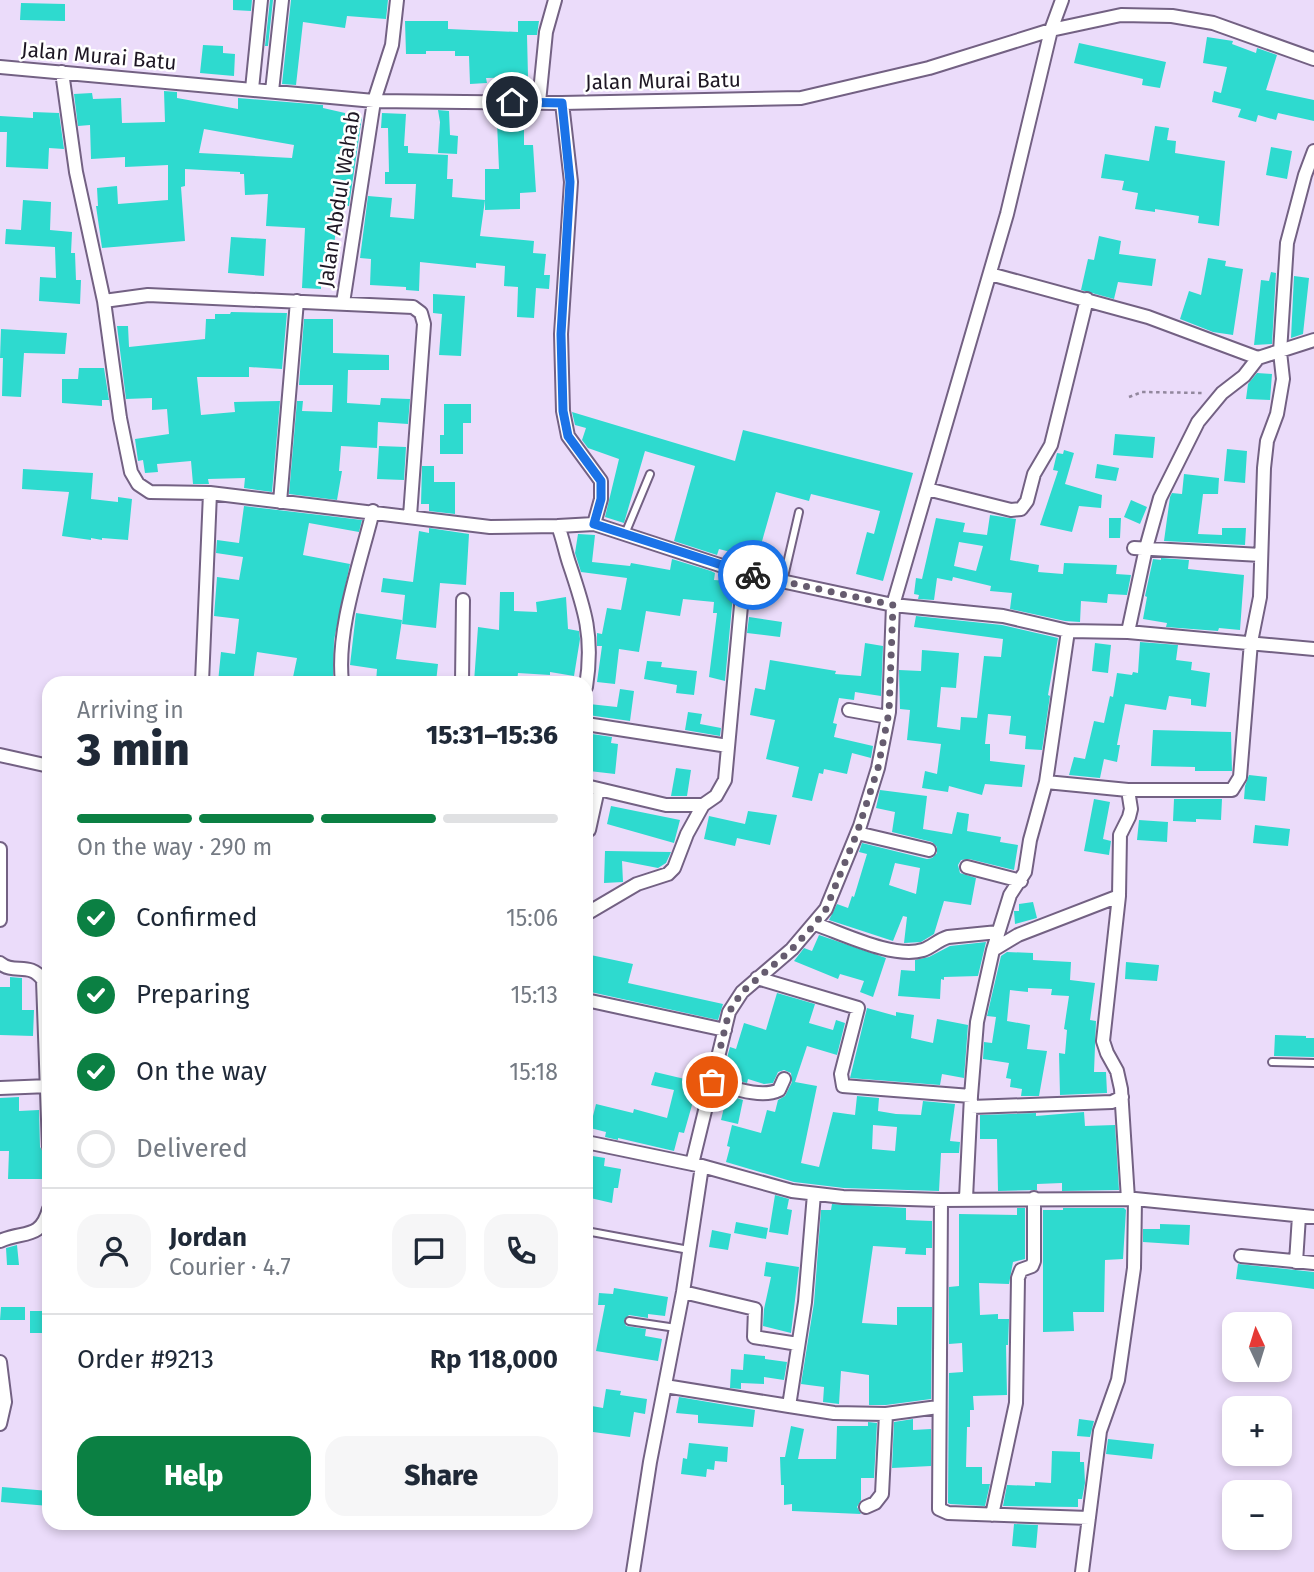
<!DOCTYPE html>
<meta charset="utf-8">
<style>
body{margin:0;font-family:"Fira Sans",sans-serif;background:#f6f6f7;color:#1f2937;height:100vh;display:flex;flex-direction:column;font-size:26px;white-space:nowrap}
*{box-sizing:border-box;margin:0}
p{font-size:23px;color:#747a83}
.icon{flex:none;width:38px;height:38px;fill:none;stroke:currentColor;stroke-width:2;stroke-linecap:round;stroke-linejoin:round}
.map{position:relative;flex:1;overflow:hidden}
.side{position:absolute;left:42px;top:676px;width:551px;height:854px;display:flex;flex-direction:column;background:#fff;border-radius:21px;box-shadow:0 4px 10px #0003}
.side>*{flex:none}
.needle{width:46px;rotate:356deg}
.controls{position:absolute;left:1222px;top:1312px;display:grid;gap:14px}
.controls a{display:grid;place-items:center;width:70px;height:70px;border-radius:14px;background:#fff;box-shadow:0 4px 10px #0003;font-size:35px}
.pin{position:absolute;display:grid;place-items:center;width:60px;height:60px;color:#fff;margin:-30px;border:4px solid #fff;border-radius:50%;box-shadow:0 2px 7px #0007}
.courier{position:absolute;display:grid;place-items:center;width:70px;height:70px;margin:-35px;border:5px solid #1a73e8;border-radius:50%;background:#fff;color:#222;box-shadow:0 2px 9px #0007}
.head em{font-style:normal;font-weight:800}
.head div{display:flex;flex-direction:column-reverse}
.head{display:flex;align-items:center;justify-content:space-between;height:119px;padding:0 35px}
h1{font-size:46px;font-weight:800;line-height:52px}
.bar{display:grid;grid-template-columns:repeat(4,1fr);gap:10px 7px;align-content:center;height:84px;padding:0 35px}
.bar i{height:9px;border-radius:5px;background:#e0e1e3}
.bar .current{background:#0b8043}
.bar p{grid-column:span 4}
.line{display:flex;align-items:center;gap:18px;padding:0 35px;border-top:2px solid #e0e1e3}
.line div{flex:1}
.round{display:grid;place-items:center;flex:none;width:74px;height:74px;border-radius:21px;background:#f6f6f7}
ol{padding:0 35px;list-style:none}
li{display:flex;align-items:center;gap:21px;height:77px}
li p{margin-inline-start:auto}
li .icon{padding:7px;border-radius:50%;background:#0b8043;color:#fff;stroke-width:4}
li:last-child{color:#747a83}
li i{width:38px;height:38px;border:4px solid #e0e1e3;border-radius:50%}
.action{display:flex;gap:14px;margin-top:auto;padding:14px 35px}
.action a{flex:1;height:80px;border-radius:21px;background:#0b8043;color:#fff;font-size:28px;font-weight:800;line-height:80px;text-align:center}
.action a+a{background:#f6f6f7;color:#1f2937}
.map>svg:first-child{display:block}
.building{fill:#2edacf;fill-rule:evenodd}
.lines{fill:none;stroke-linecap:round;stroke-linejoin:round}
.lane-casing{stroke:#736183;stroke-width:10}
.street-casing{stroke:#736183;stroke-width:16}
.path{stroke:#92879d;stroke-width:2.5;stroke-dasharray:3.5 3.5;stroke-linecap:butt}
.lane{stroke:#fff;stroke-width:6}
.street{stroke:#fff;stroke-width:12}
.done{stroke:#665c6f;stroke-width:7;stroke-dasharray:0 12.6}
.route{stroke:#1a73e8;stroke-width:9}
.labels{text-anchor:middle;stroke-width:5;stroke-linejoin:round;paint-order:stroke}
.street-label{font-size:21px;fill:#1e1724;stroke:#fff}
</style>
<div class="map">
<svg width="1314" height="1572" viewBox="0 0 1314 1572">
<rect width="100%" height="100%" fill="#ebdcfa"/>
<!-- building -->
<path class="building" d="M233,0H252L251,11L233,10Z
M270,0H273L268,46H265Z
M291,0H388L386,19L347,16L345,28L303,22L296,85L282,84Z
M21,3L65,4V21L20,20Z
M405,21H448V29L518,32V21H539L537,35H527L528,77L486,78L487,83L470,84L469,56H455V51H426V54H406Z
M1207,37L1233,41L1232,44L1256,53L1257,48L1277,55L1266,90L1314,100V121L1278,113L1276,120L1258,115L1256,122L1238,117L1241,109L1212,102L1214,91L1221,93L1227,67L1203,63Z
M1079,43L1166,62L1160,88L1142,85L1143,79L1074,63Z
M203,45L223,46V53L235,54L234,76L200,73Z
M164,91L177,92V98L238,109V98L323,105V108L345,113V116L362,117L349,206L338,207L330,287L321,286V289L302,288L305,228L266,226L268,194L245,195L244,174H240V172L185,169V186L181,187L185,241L102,248L96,206H98L97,188L117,186L118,204L168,200V165L125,167V157L91,159L90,125L78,126L74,94L92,93L93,99L121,98L122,123L165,122ZM204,129L294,145L292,158L199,153Z
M438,110L449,111L450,135L458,136L457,154L438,153L440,122Z
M33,112L59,113L64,149L49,148L48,169L6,167L7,132H0V116L33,118Z
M382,113L406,114L404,146H408V153L448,155L447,179H453L452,197L485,200L480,236L534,241L533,253L546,254L544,275H550L549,289L536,288L534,318L517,317L518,287L504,286L505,266L476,263V268L420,262L419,291L406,290V287L370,285L371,259L360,258L368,196L392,198L390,217L414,219L416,184H385V172H389L388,128H381Z
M497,122H511L512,127L524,126V145H533L536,192L520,193V209L485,210V169H499Z
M1155,126L1169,128L1167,140L1176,141L1175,153L1225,161L1219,226L1198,223L1199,216L1155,209V212L1135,209L1138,193L1122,190L1124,181L1101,178L1105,154L1149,161Z
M1271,147L1292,151L1287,179L1266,175Z
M23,200L51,202L50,230L72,232L71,253H75L76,280H81L80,304L39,301L40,277L56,278L55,247L5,244L6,229L21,230Z
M1099,236L1121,241L1119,254L1156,259L1152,286L1118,282L1114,299L1081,290L1088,259L1094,260Z
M231,237L266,239L264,276L228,273Z
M1208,258L1226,261L1225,266L1243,269L1233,335L1213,332L1180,319L1189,291L1201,295Z
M1271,272L1276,273L1272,344L1254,345L1261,280L1269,281Z
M1294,276L1309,278L1303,334L1291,338Z
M433,294L465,296L461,356L439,355L442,314L433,313Z
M231,312L287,313L282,369L249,367V377H197L201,415L235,412L234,402L280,401L272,492L244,488L245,478L208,479L209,484H193L191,461L157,464L158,472L145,473L143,460L138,461L135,439L169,434L167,409L152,410V398L126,399L117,326H128L129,347L205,339L206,319H215V314H230Z
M304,319H333V353L389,355V370H348L347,403L380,405L381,398L410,399L408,424L378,422L377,448L341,446L339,471H342L337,500L289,494L297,401H303L302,411L332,412L333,385H299Z
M1,329L67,333L65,354L24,353L21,397L2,396L3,358H0Z
M79,368H104L109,400H102V406L62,403V379H78Z
M1257,373L1272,374L1270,400L1246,399L1248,384Z
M444,404H471V423H463V454H440V435H444Z
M572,412L735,461L743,430L913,473L883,581L856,574L867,532L874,534L880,511L811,494L809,501L776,492L757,559L719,549L717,555L674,541L695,466L645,451L624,523L605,517L619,459L588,448L582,440L586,428L575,425Z
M1115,434L1155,437L1153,458L1113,455Z
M379,446L406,447L404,480L377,479Z
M1227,449L1247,451L1245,483L1224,481Z
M1064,450L1074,453L1065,484L1102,495L1101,508L1079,506L1072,532L1040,525L1058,471L1053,470L1057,453L1063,454Z
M1097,464L1119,468L1116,481L1095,478Z
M422,466H434V482H455V514L429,511V504H421Z
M23,469L93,473L91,499L118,502V497L132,499L128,540L102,538V540L91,538V540L62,536L69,492L22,489Z
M1184,474L1219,478L1218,494H1203L1198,534L1222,535V528H1246L1245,545L1164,541L1170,497L1172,493L1182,494Z
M1131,500L1147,507L1140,524L1124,517Z
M244,506L362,520L359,532L309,523L303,555L350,564L334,640L333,682H292L297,658L257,652L253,682H218L221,652L235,654L239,619L214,616L217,577L239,580L243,557L216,553L217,540L239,543Z
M990,515L1016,519L1010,560L1039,565L1038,572L1063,574L1064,563L1117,565L1116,574L1131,575L1127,595L1108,594L1107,603L1081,601L1080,622L1065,621L1010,609L1012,593L990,591L991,586L953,577L952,581L937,578L934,600L918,599L919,595L914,594L916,578L922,579L936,518L965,523L963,532L987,535ZM959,542L983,546L976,571L954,566Z
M1109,518H1121L1120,538H1109Z
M429,528L469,534L466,585L440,583L436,628L402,624L405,595L381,592L383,578L413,582L419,531L429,533Z
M578,534L595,535L592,562L630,566L631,563L670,570L672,559L711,571L715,573L714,580L730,581V584H734L725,681L709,677L717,613H713L714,602L683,599L680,616L646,611L639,652L619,649L615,684L597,682L602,646H597V633L602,634L607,608L621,610L627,578L581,572L575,553Z
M1161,558L1189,560L1188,569L1244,575L1240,630L1219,628L1218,631L1166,627L1167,623L1143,619L1147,597L1145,596L1153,559L1161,560Z
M500,592H514V611L537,612L536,602L566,597L568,629L579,631L580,639L574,676L550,672V675L518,673L517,682H474L478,627L499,630Z
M356,613L402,620L396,659L438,664L436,682L396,680L395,682H376L377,669L350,665Z
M916,616L1002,625L1058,638L1048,695L1050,696L1042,750L1025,749L1026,736L1009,734L1011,716L988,714L985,744H990V761L1025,765L1022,787L985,784L982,795L949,786L948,792L922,788L925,771L937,774L941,744L907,740L910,710L900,709L899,670L921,671L922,650L959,653L956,688L941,687L937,727L960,730L961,717L977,718L984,656L1001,657L1003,639L914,627Z
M749,617L782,622L780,637L747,633Z
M1140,642L1178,645L1176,660L1192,662L1191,670L1210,673L1206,707L1191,705V699L1169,696L1166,710L1125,704L1117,745H1120L1117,762L1104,759L1100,778L1069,775L1074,757L1085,759L1094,721L1104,723L1110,696L1113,697L1117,673L1132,675L1133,672L1138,673Z
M865,643L883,646L881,696L855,692L854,700L839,698L833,723L837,724L834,737L873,746L871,758L852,753L847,774L824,769L823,774L819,773L812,801L792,797L799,767L766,759L775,720L750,715L755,688L765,690L770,660L836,671L835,674L861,676Z
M1095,643L1111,645L1108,673L1092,671Z
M647,661L662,662L661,667L697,671L694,695L676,693L677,685L644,679Z
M620,689L634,691L630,721L588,715L589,704L617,707Z
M688,712L702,714L700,724L721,728L720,736L685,730Z
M1153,730L1231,732L1232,771H1195V767L1151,766Z
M592,734L612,737L611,743L618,744L615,774L589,771Z
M676,768L691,770L687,796H671Z
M1249,775L1267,777L1265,801L1244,799L1245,786Z
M880,790L927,796L923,829L952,834L957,812L969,814L967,831L1001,837L1000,842L1018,845L1014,870L969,859L961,860L958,865L960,873L976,878L971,905L944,901L934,934L921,942L904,943L907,917L903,916L893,941L829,920L837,904L848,908L852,896L854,897L867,854L859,852L862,843L927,859L932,858L937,853V847L932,842L892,832L895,812L876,808ZM895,863L920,868L916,894L889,885Z
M1094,799L1110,802L1103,839L1111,841L1109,855L1084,851Z
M1174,799H1222L1221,820L1196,819V822L1173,821Z
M611,806L680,820L674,843L607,824Z
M748,811L777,815L770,845L737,838L735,846L704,839L709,816L745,824Z
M1139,820L1168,822L1167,842L1137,840Z
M1255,825L1290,829L1288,846L1253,843Z
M605,851H608L671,852L666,863L658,868L622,861L623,882L604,883Z
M1033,902L1037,918L1015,924L1014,911H1019V904Z
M819,935L886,958L873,997L860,992L864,981L840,974L838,979L794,961L804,948L812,951Z
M986,942L978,976L944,977V980L941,979L940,999L898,996L901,970L915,971V960L929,957L950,946Z
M1007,952L1033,953V960L1071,962L1070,980L1095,983L1090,1020L1096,1021L1094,1072H1106L1107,1093L1060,1095L1059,1053L1065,1054L1067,1030L1064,1029L1069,996L1051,995L1052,989L1028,988V992L1010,990L1007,1021L1030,1025L1027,1049L1047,1051L1039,1096H1021L1022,1089L1010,1087L1011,1079L1006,1078L1009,1063L983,1059L984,1042L992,1043L996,1017L987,1016L1001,956Z
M586,954L633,964L628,983L723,1004L718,1020L586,991Z
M1126,962L1159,965L1157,981L1125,979Z
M10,977L22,978V1010H34L33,1036L0,1035V987H10Z
M777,993L815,1004L809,1023L833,1030L836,1020L845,1023L837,1055L807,1046L795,1082L817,1086L801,1163L819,1167L833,1112L855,1115L857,1096L879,1098L878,1111L896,1114L921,1115L923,1101L955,1104L950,1141L960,1142L959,1153H941L939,1191L844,1188L794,1182L726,1162L730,1147L727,1146L732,1125L761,1133L767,1110L775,1112L778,1100L785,1096L792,1082L791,1073L784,1070L778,1072L773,1083L764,1084L748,1079L747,1083L722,1076L730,1047L736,1049L744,1023L766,1030ZM873,1125L897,1127L895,1151L872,1149Z
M867,1008L896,1016V1012L914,1015L911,1038L933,1043L937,1019L968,1025L964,1078L942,1074L940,1085L850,1078Z
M1275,1035L1306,1036V1038H1314V1057L1274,1056Z
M655,1072L689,1080L686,1088L696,1091L684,1133L679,1132L674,1151L618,1138V1140L605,1137L606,1132L590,1128L596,1104L633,1113L634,1109L667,1118L674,1090L651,1085Z
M727,1095L743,1100L738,1124L721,1120Z
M19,1097V1111L39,1110L40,1147L44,1154V1179H8L9,1151H0V1098Z
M1084,1112L1085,1126L1115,1125L1119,1190L1062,1191V1183L1037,1184V1190L998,1191L997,1139H980V1115L1036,1113V1116Z
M586,1155L605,1158L604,1166L621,1169L618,1188H614L612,1203L586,1197Z
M775,1195L789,1199L787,1209L792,1210L788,1235L769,1232Z
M832,1204L906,1208V1220L932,1221V1248H926V1255L905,1254L906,1248L873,1246L862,1323L897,1325V1307H932L931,1399L886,1405H869V1375L841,1371L839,1404L823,1402L824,1387L801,1384L814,1303L821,1210H831Z
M1017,1208H1025V1259L1013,1262L1009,1284L979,1283L980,1315L998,1314V1319H1009L1008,1345H1006L1007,1395L973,1396L974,1410H970V1427H967L966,1467H982V1484H990L985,1506L950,1504L948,1503L949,1373L963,1372L962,1343L949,1344V1287L959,1286V1214L1017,1215Z
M1063,1208H1124L1126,1210L1123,1259L1105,1260L1104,1312H1073L1074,1331L1043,1332V1210H1063Z
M736,1222L768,1228L766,1239L734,1233Z
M1160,1224L1190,1225L1189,1245L1143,1242V1229H1160Z
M712,1230L731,1234L728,1250L709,1247Z
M17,1245L19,1265H7L6,1248Z
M766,1262L799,1267L791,1333L763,1326L764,1309L771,1277L764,1276Z
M1238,1264L1314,1272V1289L1236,1279Z
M614,1288L668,1297L665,1316L648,1314V1318L629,1315L624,1320L626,1326L646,1329L645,1336L662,1339L658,1361L596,1351L605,1305H598L599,1293L613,1294Z
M1,1307H25V1320H0Z
M30,1311H49V1333H30Z
M744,1354L765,1356V1359L787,1362L784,1380L764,1377V1384L741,1383V1389L730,1388L731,1369L743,1370Z
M606,1389L621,1391L620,1395L647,1399L645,1414L634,1412L630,1437L586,1431V1405L603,1408Z
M679,1397L755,1410L753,1427L698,1423V1415L676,1413Z
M913,1419V1430L931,1429V1466L892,1468L894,1422Z
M1079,1419L1094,1421L1090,1437L1077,1436Z
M868,1422L877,1423L874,1478H861V1500L857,1507L861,1514L792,1511V1504L784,1505V1485H781L780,1457H785L791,1426L804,1429L798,1459H836L837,1426H868Z
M1108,1439L1154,1444L1152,1459L1106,1454Z
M689,1443L728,1447L727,1462L715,1461L714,1470L707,1469L706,1477L681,1474L683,1458L687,1459Z
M1052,1451L1080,1452V1462H1084L1085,1483L1082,1499H1078V1507L1003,1506L1007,1485L1035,1486V1482L1051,1483Z
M2,1487L49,1491V1506L1,1502Z
M1014,1524L1038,1525L1036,1548L1012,1546Z"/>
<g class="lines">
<!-- lane casing -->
<g class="lane-casing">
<path id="lane" d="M625,534L650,474
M783,581L799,512
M1272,1062L1314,1063
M586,1231L689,1250
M629,1321L676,1328"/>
</g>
<!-- street casing -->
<g class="street-casing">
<path id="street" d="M0,67L374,101L562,103L801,98L929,68L1051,30L1121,15L1172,16L1213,23L1314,59
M62,72L76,172L104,301L120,418L131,472L138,484L150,492L210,493L490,527L558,526C563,539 565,551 569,563C585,610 594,637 586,687
M252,89L261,0
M272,91L282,0
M539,102L546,32L555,0
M562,103L571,182L561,334L563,411L568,436L601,481V499L594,524
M990,274L1148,317L1258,358
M104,301L148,295L413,307L421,313L424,324L410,516
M343,303L374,101L392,45L397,0
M927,489L1011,510L1021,509L1027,501L1034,474L1051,445L1087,299
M280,502L297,301
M558,526L594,524L744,573L893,605L1003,616L1068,631L1128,632L1314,649
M1134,548L1261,555
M1128,632L1146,548L1160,498L1198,422L1222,393L1244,376L1258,358L1314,340
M202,682L210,493
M342,682C336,630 360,564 373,511
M462,682L463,600
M849,710L888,717
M586,724L728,746
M0,755L49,766
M1046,782L1128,790L1131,809L1129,817L1120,835L1119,896L1103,1041L1107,1053L1117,1071L1121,1089L1128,1199
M586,786L666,805H703
M1128,790H1232L1240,777L1251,642L1260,597L1264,468L1267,441L1277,414L1283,379L1280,352L1287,243L1305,175L1314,151
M589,830L598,789
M857,833L929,850
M0,849V920
M967,867L1021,881
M586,914L637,884L668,874L674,868L687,834L703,805L716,796L725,780L744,573
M815,924C844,934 894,959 923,950C932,947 938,940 948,937L998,932
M993,950L1018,935L1119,896
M0,963C14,975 30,961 43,980L49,1147
M757,978L858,1008L841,1074L843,1086L971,1096
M586,1000L725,1030
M712,1082C731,1087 761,1099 779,1090L784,1079
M0,1088L49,1086
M971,1107L1112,1102L1122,1097
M586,1142L702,1166L792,1191L843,1197L941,1200L1135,1199L1314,1217
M692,1164L729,1012L742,992L792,949L826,909L860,826L878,768L889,712L893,605L1007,214L1051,30L1062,0
M814,1194L805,1302L789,1406L834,1413L886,1414
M966,1198L971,1096L977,1022L993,950L1010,895L1025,872L1030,840L1046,782L1068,631
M941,1200L939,1509L948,1513L1089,1518
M0,1241C23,1230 40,1241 49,1209
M1241,1256L1314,1263
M1296,1262L1299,1216
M683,1292L755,1309L754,1337L798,1344
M0,1362L5,1402L0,1424
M665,1386L789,1406
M866,1507L875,1503L882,1494L886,1414L938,1407
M992,1515L1016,1403L1018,1278L1021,1270L1032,1266L1034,1261V1198
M633,1572L650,1462L683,1292L702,1166
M1082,1572L1100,1431L1118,1380L1134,1268L1135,1199"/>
</g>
<!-- path -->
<path class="path" d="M1129,397L1142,392L1205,393"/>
<!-- lane -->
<use href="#lane" class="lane"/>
<!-- street -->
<use href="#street" class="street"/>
</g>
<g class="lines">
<!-- done -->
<path class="done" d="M712,1082L729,1012L742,992L792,949L815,924L826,909L857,833L878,768L889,712L893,605L753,575"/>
<!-- route -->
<path class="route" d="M512,102L562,103L570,182L561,334L563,411L568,436L601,481V499L594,524L753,575"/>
</g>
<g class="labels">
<!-- street labels -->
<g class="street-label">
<text transform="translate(99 56) rotate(5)" y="7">Jalan Murai Batu</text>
<text transform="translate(663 81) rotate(-1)" y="7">Jalan Murai Batu</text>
<text transform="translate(339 199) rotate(-81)" y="7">Jalan Abdul Wahab</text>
</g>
</g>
</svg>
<div class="controls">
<a><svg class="needle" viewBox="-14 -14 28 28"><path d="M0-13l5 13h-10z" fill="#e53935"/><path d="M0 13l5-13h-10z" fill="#747a83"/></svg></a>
<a>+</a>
<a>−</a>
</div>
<div class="pin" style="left:712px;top:1082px;background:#ea580c"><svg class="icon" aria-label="bag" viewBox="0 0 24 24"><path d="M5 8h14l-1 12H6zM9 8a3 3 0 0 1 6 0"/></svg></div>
<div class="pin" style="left:512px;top:102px;background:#1f2937"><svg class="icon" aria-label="home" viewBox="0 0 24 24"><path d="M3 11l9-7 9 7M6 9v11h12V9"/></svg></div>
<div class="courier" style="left:753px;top:575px"><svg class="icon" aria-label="bike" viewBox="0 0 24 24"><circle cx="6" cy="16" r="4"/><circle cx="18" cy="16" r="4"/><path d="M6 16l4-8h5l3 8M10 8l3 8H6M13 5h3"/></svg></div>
<section class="side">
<div class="head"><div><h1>3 min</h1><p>Arriving in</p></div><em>15:31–15:36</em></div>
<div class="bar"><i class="current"></i><i class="current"></i><i class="current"></i><i></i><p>On the way · 290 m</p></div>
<ol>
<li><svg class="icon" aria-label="check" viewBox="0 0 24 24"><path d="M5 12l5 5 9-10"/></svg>Confirmed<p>15:06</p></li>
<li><svg class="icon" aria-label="check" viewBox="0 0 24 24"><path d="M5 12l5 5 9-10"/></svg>Preparing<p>15:13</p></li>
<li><svg class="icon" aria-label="check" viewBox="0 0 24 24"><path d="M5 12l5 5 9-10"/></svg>On the way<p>15:18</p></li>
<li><i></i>Delivered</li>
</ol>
<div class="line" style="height:126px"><a class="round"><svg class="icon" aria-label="person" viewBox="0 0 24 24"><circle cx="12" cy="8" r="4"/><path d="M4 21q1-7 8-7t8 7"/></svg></a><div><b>Jordan</b><p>Courier · 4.7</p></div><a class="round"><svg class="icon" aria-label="chat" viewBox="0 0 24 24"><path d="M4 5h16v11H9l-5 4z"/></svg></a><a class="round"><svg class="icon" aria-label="phone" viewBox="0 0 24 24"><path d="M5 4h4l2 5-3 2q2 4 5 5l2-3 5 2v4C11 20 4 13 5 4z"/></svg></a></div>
<div class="line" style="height:91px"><div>Order #9213</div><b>Rp 118,000</b></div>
<div class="action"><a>Help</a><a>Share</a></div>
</section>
</div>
